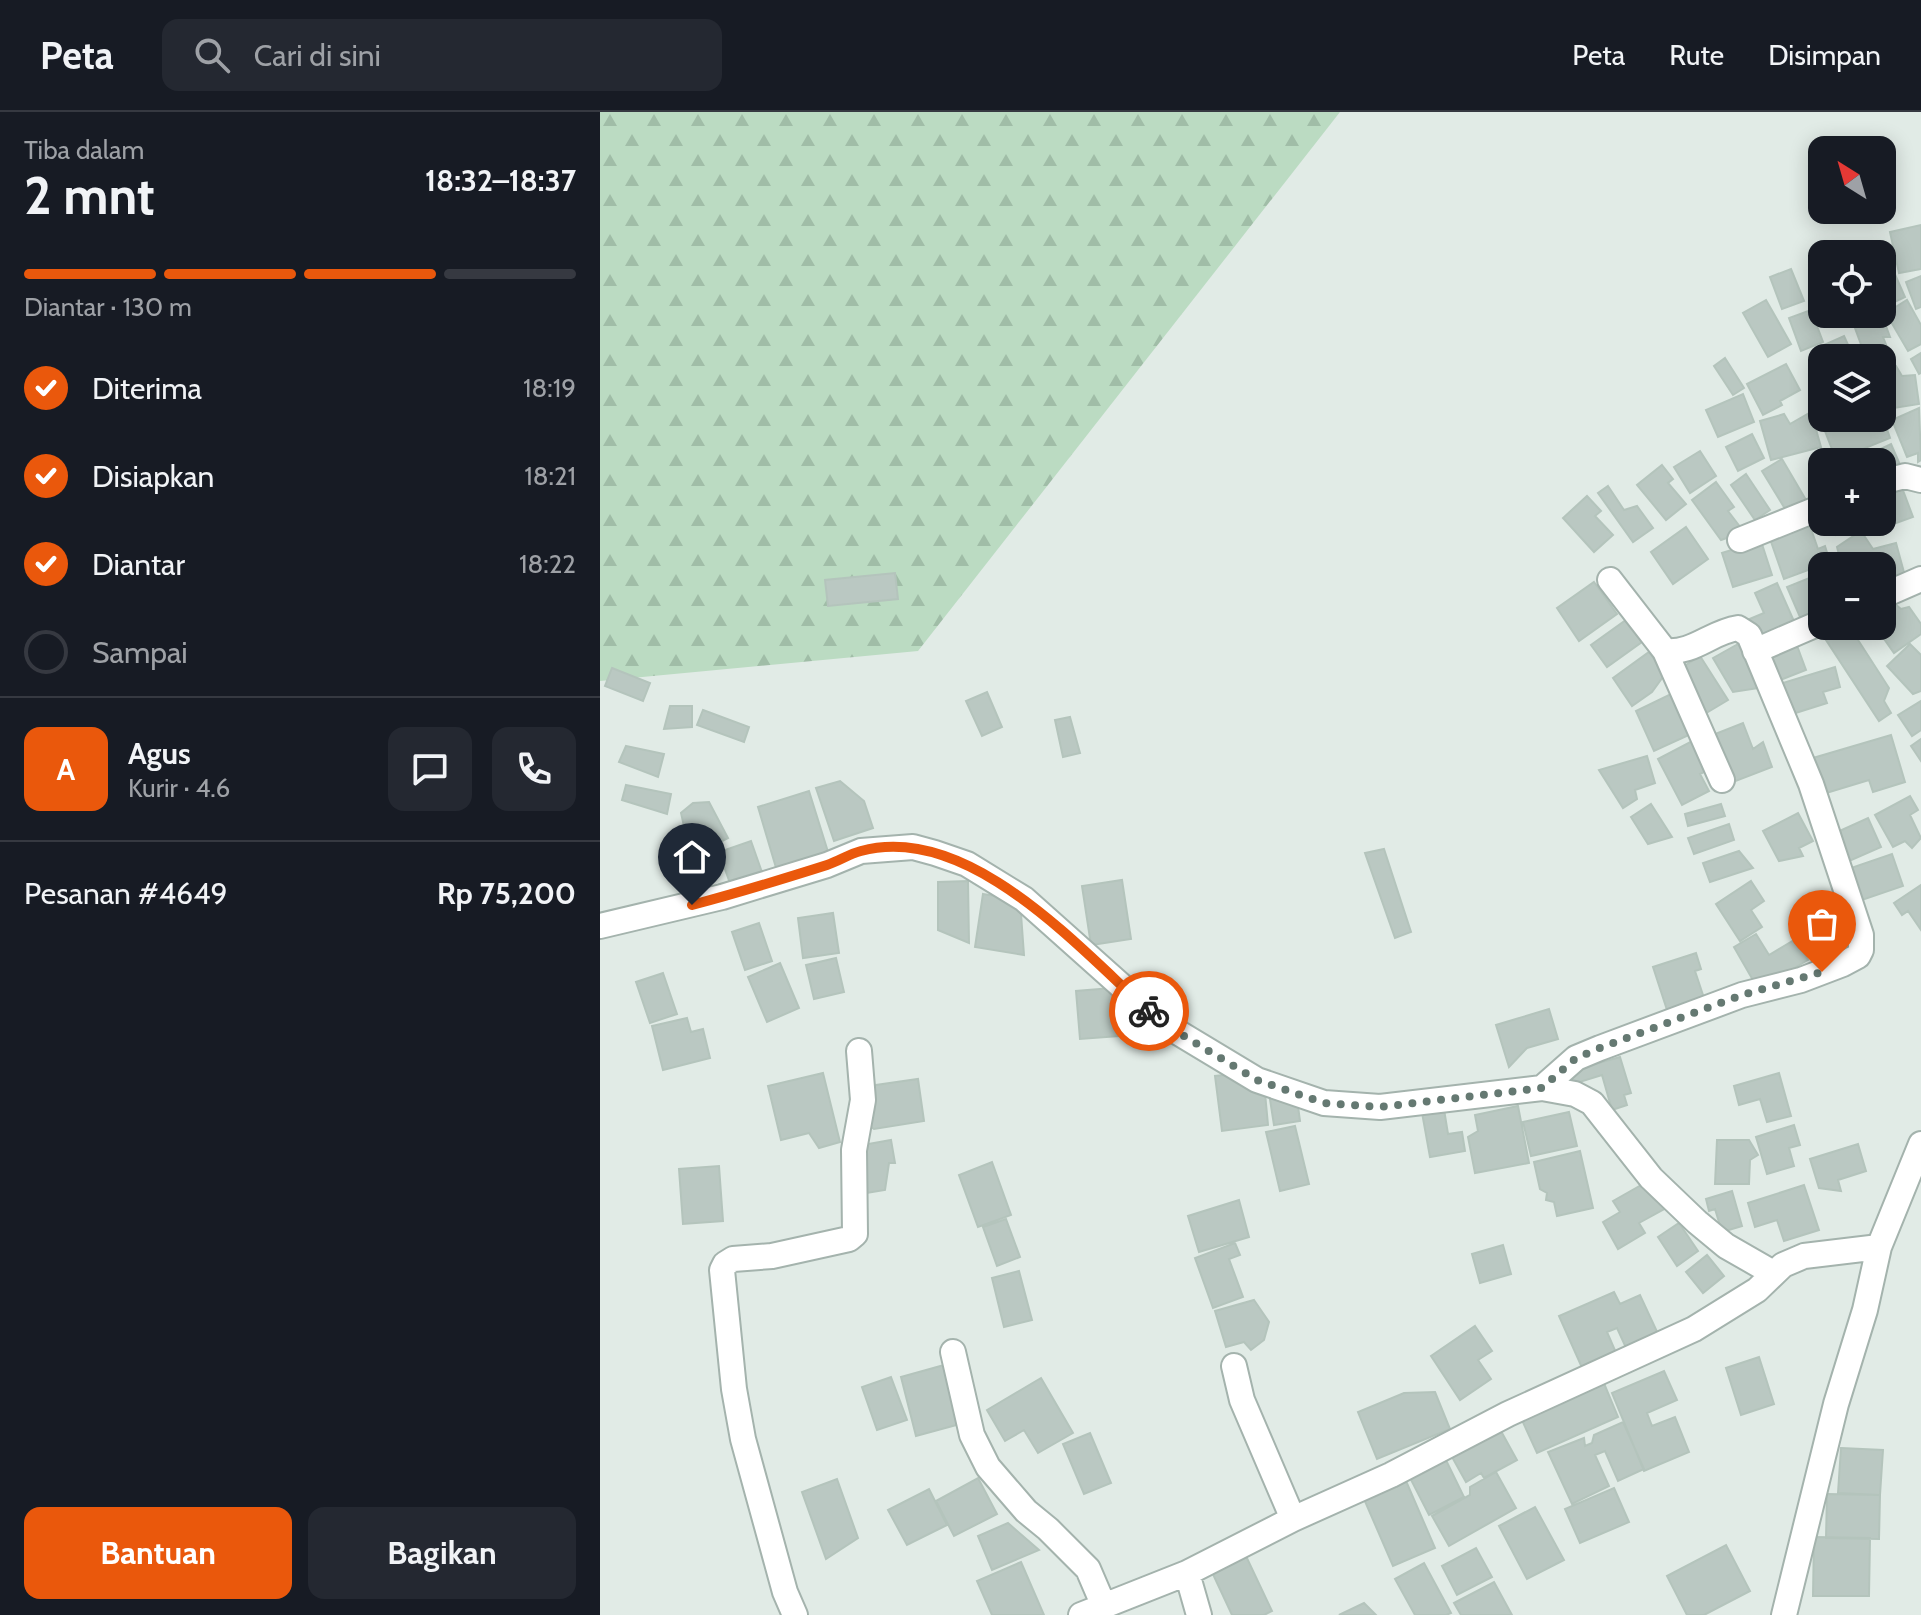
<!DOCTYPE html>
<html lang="id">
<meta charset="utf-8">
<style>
body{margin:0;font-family:Cabin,sans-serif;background:#242831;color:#f1f3f6;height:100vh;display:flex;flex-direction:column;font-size:30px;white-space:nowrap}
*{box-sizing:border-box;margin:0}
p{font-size:26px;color:#9ea1a6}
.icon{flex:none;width:44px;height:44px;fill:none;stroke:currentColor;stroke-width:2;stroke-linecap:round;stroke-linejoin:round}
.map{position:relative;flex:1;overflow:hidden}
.panel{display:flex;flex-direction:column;background:#171b24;width:600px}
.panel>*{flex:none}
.needle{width:52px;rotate:323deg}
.tools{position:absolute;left:1208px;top:24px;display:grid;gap:16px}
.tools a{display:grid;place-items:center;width:88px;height:88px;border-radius:16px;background:#171b24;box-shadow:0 4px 20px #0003;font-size:40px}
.pin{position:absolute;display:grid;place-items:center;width:68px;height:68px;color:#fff;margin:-82px -34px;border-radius:50% 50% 50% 0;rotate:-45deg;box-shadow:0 0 8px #0007}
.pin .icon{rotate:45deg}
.courier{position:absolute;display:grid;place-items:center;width:80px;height:80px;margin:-40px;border:6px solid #ea580c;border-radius:50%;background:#fff;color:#222;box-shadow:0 2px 10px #0007}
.head em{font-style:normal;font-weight:700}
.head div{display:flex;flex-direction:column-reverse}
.head{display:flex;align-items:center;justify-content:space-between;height:136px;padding:0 24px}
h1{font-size:52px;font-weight:700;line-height:60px}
.bar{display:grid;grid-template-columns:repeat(4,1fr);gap:12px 8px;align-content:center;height:96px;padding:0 24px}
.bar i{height:10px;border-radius:6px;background:#363941}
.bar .selected{background:#ea580c}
.bar p{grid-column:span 4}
.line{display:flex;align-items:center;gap:20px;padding:0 24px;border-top:2px solid #363941}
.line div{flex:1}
.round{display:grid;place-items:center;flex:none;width:84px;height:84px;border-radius:16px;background:#242831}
ol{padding:0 24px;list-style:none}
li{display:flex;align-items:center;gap:24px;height:88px}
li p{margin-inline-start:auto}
li .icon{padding:8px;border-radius:50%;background:#ea580c;color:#fff;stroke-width:4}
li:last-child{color:#9ea1a6}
li i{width:44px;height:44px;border:4px solid #363941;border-radius:50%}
.primary-button{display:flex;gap:16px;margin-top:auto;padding:16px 24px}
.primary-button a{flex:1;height:92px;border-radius:16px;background:#ea580c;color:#fff;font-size:32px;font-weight:700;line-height:92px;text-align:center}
.primary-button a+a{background:#242831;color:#f1f3f6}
header{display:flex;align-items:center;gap:48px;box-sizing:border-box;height:112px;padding:0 40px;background:#171b24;border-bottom:2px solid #363941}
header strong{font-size:38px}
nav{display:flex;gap:44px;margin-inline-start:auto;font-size:28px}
.search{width:560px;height:72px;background:#242831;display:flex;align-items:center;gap:20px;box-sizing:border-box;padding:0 28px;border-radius:16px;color:#9ea1a6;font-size:30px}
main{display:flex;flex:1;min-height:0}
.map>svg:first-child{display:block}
.forest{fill:url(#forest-firs)}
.building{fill:#bac8c2;stroke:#b4c4bc;stroke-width:2}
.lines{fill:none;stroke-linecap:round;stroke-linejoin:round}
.street-casing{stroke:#a4b3ad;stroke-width:28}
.street{stroke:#fff;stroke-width:24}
.done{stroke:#657972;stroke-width:8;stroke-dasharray:0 14.4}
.route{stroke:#ea580c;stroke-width:10}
</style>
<header>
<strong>Peta</strong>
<div class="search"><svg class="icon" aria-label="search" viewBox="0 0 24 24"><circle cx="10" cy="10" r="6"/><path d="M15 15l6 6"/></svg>Cari di sini</div>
<nav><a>Peta</a><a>Rute</a><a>Disimpan</a></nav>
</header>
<main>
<section class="panel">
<div class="head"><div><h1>2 mnt</h1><p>Tiba dalam</p></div><em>18:32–18:37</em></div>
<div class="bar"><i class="selected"></i><i class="selected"></i><i class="selected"></i><i></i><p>Diantar · 130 m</p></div>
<ol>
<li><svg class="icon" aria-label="check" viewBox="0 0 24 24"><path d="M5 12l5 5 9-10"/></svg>Diterima<p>18:19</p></li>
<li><svg class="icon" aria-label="check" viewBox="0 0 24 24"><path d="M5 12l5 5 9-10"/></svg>Disiapkan<p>18:21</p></li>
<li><svg class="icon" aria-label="check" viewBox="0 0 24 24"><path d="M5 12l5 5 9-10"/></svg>Diantar<p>18:22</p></li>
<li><i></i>Sampai</li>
</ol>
<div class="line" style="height:144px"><b class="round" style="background:#ea580c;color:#fff">A</b><div><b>Agus</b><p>Kurir · 4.6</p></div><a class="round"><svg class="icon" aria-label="chat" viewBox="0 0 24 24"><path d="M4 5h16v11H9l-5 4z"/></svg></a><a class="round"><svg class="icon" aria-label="phone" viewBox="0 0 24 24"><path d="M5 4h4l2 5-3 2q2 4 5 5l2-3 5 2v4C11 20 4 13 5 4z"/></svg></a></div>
<div class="line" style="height:104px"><div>Pesanan #4649</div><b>Rp 75,200</b></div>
<div class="primary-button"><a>Bantuan</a><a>Bagikan</a></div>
</section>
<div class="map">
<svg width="1321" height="1503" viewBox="0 0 1321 1503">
<defs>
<pattern id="forest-firs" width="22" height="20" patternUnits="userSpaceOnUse" patternTransform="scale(2)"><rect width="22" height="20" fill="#bbdbc2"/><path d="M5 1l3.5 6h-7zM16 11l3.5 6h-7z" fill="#a0bda7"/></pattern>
</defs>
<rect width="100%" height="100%" fill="#e1ebe6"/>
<!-- forest -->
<path class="forest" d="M0,0H740L318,539L0,569Z"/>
<!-- building -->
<path class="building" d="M1321,113V157L1299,161L1290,120Z
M1286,142L1305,185L1282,196V144Z
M1191,157L1204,189L1182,197L1170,165Z
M1321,164V195L1316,197L1306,170Z
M1166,188L1191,232L1168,245L1143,201Z
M1307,188L1321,213V232L1308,239L1286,201Z
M1211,198L1223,230L1201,239L1189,206Z
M1283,206L1290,225H1283L1291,245L1282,249V246H1266L1255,216Z
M1244,224L1254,246H1230L1224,233Z
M1321,241V261L1319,262L1311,247Z
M1125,246L1144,276L1133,283L1114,254Z
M1186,252L1200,278L1180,289L1182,293L1163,303L1147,272Z
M1296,254L1302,264L1315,263L1319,292L1288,297L1282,287V262Z
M1222,274V295L1215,277Z
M1143,282L1154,310L1118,325L1106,298Z
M1319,296L1321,348L1318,350V341L1307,345L1292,308Z
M1211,300L1221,335L1171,348L1160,309L1184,302L1190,312Z
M1282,303L1290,326L1265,336L1270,349L1237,350L1225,319L1260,306H1282Z
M1227,306H1254L1230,316Z
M1152,322L1164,346L1138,359L1126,335Z
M1291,332L1301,355L1282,360V350H1278L1274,340Z
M1100,339L1116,364L1090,381L1074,355Z
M1182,347L1206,388L1187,400L1162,359Z
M1062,353L1073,367L1068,371L1086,392L1066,408L1037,373Z
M1146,362L1170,398L1155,408L1131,373Z
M1116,370L1134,395L1128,399L1144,420L1121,428L1092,388Z
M1301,373L1313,405L1288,414L1282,398V380Z
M1008,374L1024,398L1037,394L1053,416L1033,430L998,381Z
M987,384L1001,399L995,404L1013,423L994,440L963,406Z
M1231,410H1268L1236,423Z
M1209,411L1218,437L1225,434L1230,450L1184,467L1169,424Z
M1086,415L1108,447L1073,472L1051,440Z
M1261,419L1273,437L1296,431L1305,464L1282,470V454H1242L1237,435Z
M1161,429L1172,463L1133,475L1122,441Z
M295,461L298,487L228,494L225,468Z
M1222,461V504L1203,512L1187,475Z
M994,470L1017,502L979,529L957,496Z
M1177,471L1197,516L1158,533L1147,508L1164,501L1155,481Z
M1288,486L1301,497L1309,495L1321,512V522L1294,541L1275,514H1282V490Z
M1026,508L1042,530L1007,555L991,533Z
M1249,514L1289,576L1284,589L1291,601L1279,609L1226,528Z
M1196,531L1206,558L1175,570L1165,543Z
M1138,532L1150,553L1165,575L1133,580L1113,546Z
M1310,532L1321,543V579L1313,582L1287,554Z
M1049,540L1065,562L1052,580L1032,594L1013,566Z
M1100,544L1128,588L1103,603L1075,560Z
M1235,555L1240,575L1223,580L1227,591L1183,605L1173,574Z
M12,556L50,571L43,589L5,574Z
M387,580L402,615L382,624L366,589Z
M1073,581L1091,622L1054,639L1036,599Z
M1321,589V618L1312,624L1298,603Z
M70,594H92V615L64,617Z
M103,598L149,615L144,630L97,613Z
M470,605L480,641L463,645L455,608Z
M1143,611L1153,637L1163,630L1172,655L1133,670L1115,622Z
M1291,623L1305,670L1273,680L1269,668L1223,682L1213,646Z
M1096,627L1112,656L1100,662L1109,679L1082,693L1058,647Z
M1321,627V649L1311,634Z
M26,634L64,642L58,665L19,650Z
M1047,644L1055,671L1035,678L1037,687L1023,696L999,658Z
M240,669L264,689L273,716L234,729L216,676Z
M26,673L71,682L67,702L22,688Z
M209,679L229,743L177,759L158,695Z
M1310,684L1318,698L1310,703L1321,726L1312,736L1305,729L1293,735L1275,703Z
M109,690L128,726L91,745L81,701L93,691Z
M1051,692L1072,725L1048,732L1031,705Z
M1121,692L1125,704L1088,714L1085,702Z
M1198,701L1213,729L1199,736L1203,744L1179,749L1163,719Z
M1268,706L1281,735L1247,750L1235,721Z
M1129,712L1134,728L1094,742L1088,726Z
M151,729L164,766L132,777L119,740Z
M784,737L811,820L795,826L765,741Z
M1139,739L1153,756L1110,770L1103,751Z
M1292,742L1303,774L1256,790L1245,758Z
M522,768L531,827L491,833L482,774Z
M368,769L369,831L338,818V770Z
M1151,769L1164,789L1151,798L1162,815L1140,829L1116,792Z
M1321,773V818L1308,799L1302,803L1294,791Z
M383,782L420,788L424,843L375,835Z
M233,801L239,841L203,846L198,806Z
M159,811L172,849L145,858L132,820Z
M1156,822L1169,843L1196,827L1208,848L1158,877L1134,835Z
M1096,841L1101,857L1095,859L1105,889L1068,901L1053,855Z
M236,846L244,880L214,887L206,853Z
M180,851L199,896L167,910L148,865Z
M63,861L77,902L50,911L36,870Z
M512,876L547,903L533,923L480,927L476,879Z
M949,897L958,927L927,936L909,955L896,913Z
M87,906L91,920L103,917L110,946L63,958L52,914Z
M1020,945L1031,981L1024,983L1027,993L1012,998L1002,963L970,973V959Z
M223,961L240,1030L219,1036L209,1021L181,1028L168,974Z
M1179,961L1191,1004L1167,1010L1160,987L1139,993L1134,974Z
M635,962L665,981L668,1013L622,1019L615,964Z
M318,967L324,1009L274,1017L264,1010L267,982L276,973Z
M669,981L697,987L700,1009L674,1013Z
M843,991L848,1022L862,1020L865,1039L830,1045L821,995Z
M918,994L929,1051L875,1061L868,1025L878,1019L875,1003Z
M969,1000L977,1034L931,1044L923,1010Z
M1194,1013L1200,1033L1189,1036L1194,1054L1167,1062L1156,1025Z
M695,1014L709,1072L680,1079L666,1020Z
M291,1028L295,1051H289L285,1078L260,1082L257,1034Z
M1117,1028H1149L1158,1043L1150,1048L1149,1072H1115Z
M1258,1032L1266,1059L1238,1068L1241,1079L1219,1076L1210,1047Z
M980,1039L993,1096L957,1104L954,1090L946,1088L947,1081L940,1077L934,1050Z
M392,1050L411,1103L378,1115L359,1063Z
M119,1054L123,1109L83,1112L79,1057Z
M1050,1068L1066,1096L1039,1111L1045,1121L1018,1137L1003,1110L1020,1100L1013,1089Z
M1204,1073L1219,1118L1184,1129L1177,1108L1155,1115L1148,1091Z
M1132,1079L1142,1114L1122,1120L1115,1097L1109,1099L1106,1087Z
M639,1088L649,1125L599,1140L588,1104Z
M406,1107L420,1145L397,1154L383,1115Z
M1079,1111L1098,1139L1077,1154L1058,1125Z
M635,1131L640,1143L629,1147L643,1185L613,1196L595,1146Z
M903,1133L911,1162L880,1171L872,1142Z
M1107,1143L1124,1164L1103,1181L1086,1160Z
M419,1159L432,1208L404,1215L392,1166Z
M1014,1180L1020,1192L1040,1183L1059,1224L1027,1238L1017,1216L1007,1220L1017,1243L983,1258L959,1204Z
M654,1188L669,1210L664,1228L651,1238L644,1230L626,1235L615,1199Z
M875,1214L892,1239L878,1248L891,1267L860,1288L831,1244Z
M1159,1245L1174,1292L1141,1303L1126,1256Z
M344,1253L360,1312L316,1324L301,1265Z
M1064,1259L1077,1288L1047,1301L1052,1314L1075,1305L1089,1340L1044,1359L1012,1281Z
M291,1265L307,1308L277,1318L262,1275Z
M441,1266L473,1321L438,1341L424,1318L405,1329L387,1298Z
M1003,1269L1018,1305L937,1341L921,1306Z
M835,1280L850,1317L777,1347L758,1300L804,1281Z
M896,1310L917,1348L884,1366L881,1361L866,1370L847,1336Z
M1023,1310L1044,1357L1018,1369L1005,1339L995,1343L1009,1374L972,1392L948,1340L984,1326L985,1334L992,1331L994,1323Z
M490,1321L511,1371L484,1382L463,1332Z
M1241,1336L1283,1338L1280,1383L1238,1381Z
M842,1340L864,1385L829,1403L806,1358Z
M896,1360L916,1396L849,1434L832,1404L870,1383V1375Z
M378,1366L397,1402L354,1424L336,1389Z
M237,1367L258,1426L226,1447L202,1380Z
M806,1369L835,1436L793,1454L764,1387Z
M1014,1376L1029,1410L980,1431L965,1397Z
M329,1377L347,1413L307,1433L288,1398Z
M1227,1382L1280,1383L1279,1427L1226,1426Z
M935,1395L964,1448L927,1467L899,1414Z
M408,1411L439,1438L392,1458L378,1424Z
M1214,1425L1270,1426L1269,1484H1213Z
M1126,1433L1150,1479L1104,1503H1087L1067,1464Z
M876,1436L892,1465L857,1483L842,1454Z
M645,1442L672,1499L664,1503H632L611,1458Z
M421,1450L444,1503H392L377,1469Z
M824,1451L851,1501L846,1503H815L795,1467Z
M894,1470L912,1503H861L854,1491Z
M764,1491L776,1503H739Z"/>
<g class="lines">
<!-- street casing -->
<g class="street-casing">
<path id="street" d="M1282,370L1305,364L1321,368
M1140,428L1222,395
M1282,484L1321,467
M1065,539L1122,668
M1155,539L1222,510
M0,814L122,785L227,753L261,739L313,735L335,741L367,752L424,787L564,912L657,968L724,991L780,995L942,976L975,982L992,991L1051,1066L1097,1110L1126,1134L1173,1161
M942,976L976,946L1000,936L1142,883L1201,868L1243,852L1258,844L1261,838V823L1211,672L1149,523L1138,516C1111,520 1093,542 1065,539L1010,468
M353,1240L372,1323L388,1355L426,1399L448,1417L488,1457L503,1492
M634,1254L642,1288L693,1407
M587,1461L599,1503
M195,1503L185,1480L143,1327L134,1277L122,1158L125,1152L133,1147L172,1144L249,1127L255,1122L254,1038L263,988L259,939
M481,1503L587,1461L693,1407L791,1363L908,1302L1094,1217L1157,1178L1183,1153L1204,1144L1279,1135
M1184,1503L1236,1292L1265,1198L1279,1135L1321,1032"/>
</g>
<!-- street -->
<use href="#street" class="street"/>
</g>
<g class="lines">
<!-- done -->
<path class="done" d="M549,899L564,912L657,968L724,991L780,995L942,976L976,946L1000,936L1142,883L1222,860"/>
<!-- route -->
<path class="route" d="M92,793C137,781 183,767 227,753C239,749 249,742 261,739C368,710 478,835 549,899"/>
</g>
</svg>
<div class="tools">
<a><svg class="needle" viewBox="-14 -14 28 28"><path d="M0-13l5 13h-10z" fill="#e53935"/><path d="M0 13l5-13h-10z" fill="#9ea1a6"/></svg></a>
<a><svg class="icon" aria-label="locate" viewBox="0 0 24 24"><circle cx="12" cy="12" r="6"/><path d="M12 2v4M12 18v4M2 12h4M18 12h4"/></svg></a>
<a><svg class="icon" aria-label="layers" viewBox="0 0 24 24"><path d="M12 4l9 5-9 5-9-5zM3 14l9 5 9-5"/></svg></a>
<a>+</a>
<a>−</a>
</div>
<div class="pin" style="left:1222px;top:860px;background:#ea580c"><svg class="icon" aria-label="bag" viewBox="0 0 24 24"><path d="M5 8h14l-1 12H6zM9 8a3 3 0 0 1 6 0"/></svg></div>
<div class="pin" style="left:92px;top:793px;background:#1f2937"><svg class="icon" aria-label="home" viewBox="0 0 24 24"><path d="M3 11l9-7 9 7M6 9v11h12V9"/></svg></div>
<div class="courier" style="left:549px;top:899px"><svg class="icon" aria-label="bike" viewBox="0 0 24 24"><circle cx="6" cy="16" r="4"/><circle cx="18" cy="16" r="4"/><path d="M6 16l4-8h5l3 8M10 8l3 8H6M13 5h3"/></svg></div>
</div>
</main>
